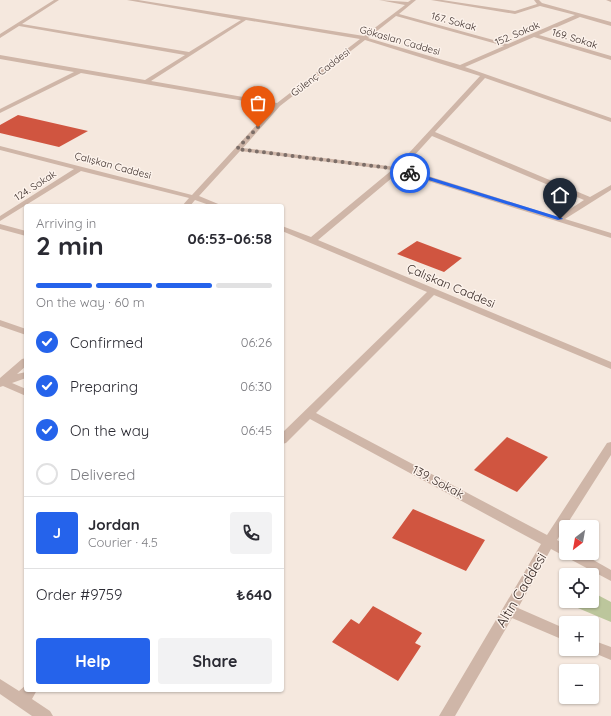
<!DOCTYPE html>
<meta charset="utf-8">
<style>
body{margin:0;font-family:Quicksand,sans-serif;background:#f2f2f3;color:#2b2b33;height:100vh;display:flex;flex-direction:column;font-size:15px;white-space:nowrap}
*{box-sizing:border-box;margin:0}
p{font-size:13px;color:#7c7c81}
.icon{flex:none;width:22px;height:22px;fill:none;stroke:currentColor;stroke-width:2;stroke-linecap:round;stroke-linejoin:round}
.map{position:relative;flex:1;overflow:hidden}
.details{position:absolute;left:24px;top:204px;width:260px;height:488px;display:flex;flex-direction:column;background:#fff;border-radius:4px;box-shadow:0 1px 3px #0004}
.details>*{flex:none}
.needle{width:26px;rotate:211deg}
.fabs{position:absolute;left:559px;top:520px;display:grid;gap:8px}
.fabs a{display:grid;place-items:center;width:40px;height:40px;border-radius:4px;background:#fff;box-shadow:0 1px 3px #0004;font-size:20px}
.pin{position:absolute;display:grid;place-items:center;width:34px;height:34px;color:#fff;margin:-41px -17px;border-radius:50% 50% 50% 0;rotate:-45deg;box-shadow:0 0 4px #0007}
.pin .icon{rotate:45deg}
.courier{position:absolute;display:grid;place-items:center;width:40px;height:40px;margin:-20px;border:3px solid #2563eb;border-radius:50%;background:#fff;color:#222;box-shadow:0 1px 5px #0007}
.head em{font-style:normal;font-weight:800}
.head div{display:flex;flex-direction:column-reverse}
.head{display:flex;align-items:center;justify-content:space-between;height:68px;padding:0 12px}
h1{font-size:26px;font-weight:800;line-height:30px}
.bar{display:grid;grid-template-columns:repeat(4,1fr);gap:6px 4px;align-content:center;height:48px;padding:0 12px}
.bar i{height:5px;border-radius:3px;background:#e1e1e2}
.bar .on{background:#2563eb}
.bar p{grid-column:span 4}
.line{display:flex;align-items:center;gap:10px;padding:0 12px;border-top:1px solid #e1e1e2}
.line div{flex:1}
.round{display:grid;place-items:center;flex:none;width:42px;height:42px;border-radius:4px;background:#f2f2f3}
ol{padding:0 12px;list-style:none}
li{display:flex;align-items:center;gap:12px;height:44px}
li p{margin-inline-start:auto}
li .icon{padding:4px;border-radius:50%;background:#2563eb;color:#fff;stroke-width:4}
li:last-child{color:#7c7c81}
li i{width:22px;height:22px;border:2px solid #e1e1e2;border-radius:50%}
.button{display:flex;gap:8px;margin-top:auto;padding:8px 12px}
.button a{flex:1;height:46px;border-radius:4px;background:#2563eb;color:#fff;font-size:16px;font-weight:800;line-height:46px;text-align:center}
.button a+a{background:#f2f2f3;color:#2b2b33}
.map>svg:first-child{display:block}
.green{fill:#bcc69c}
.building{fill:#d05540}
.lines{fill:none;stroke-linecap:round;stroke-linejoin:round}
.minor{fill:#cfb6a8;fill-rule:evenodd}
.route{fill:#2563eb}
.done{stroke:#7c6e68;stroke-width:4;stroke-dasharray:0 7.2}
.labels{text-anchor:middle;stroke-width:3;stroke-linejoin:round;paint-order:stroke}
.far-street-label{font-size:10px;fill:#3b2d29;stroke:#fcf2eb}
.street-label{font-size:12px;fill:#3b2d29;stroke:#fcf2eb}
.near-street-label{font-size:14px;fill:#3b2d29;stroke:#fcf2eb}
</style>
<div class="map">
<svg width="611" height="716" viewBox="0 0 611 716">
<rect width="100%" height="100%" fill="#f5e8de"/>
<!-- green -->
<path class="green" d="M592,592L611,602V622L566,603L567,601H592Z"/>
<!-- building -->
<path class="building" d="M18,115L88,131L59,147L0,133V125Z
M417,241L438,249L462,258L444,272L397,254Z
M507,437L548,457L517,492L474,470Z
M413,509L485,540L466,571L392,538Z
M373,606L422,633L415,643L421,646L398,681L332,642L351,619L359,624Z"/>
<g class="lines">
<!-- minor -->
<path class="minor" d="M54,0H59L22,24L189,52L241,20L127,0H138L364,36L405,5L379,0L408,2L411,0H416L399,14L508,44L575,15L540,6L515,14L431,0H442L515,11L537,4L534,0H539L542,3L611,22V26L580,17L539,35L611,56V60L534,37L465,67L611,118V122L485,78L435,132L590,197L611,185V190L565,219L611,233V238L399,172L318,240L611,362V369L434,295L316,413L547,535L607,443L611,442V455L557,540L566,545V553H581L611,570V581L551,549L518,608L566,629V641L512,618L455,716H439L541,544L310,419L286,443L282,444V433L427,292L282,231V226L311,237L392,170L240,151L199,196L223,206H212L195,200L190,206H182L189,198L81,171L0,221V216L74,169L0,150V146L192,195L274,106L81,73L0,113V109L74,72L0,59V55L145,80L185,55L19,26L0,38V34ZM396,16L504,46L460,65L368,38ZM246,20L360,39L277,103L151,81ZM365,40L480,76L396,167L243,148L280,106ZM432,136L584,200L558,217L403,168Z
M606,0H611V2Z
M0,224L26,231V236L0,229Z
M0,320L26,329V335L0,326Z
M26,358V366L17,374L26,372V378L12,383L26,389V396L3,386L0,387V378L22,359Z
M592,640L611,647V660L587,650L586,649H592Z
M0,679L19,691L26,685V690H37L32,699L50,711L53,716H32L0,694Z"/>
</g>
<!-- route -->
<path class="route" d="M410,171L562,218L563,219L558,220L409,174Z"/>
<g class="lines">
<!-- done -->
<path class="done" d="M258,127L237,149L398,169L410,173"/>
</g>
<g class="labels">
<!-- far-street labels -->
<g class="far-street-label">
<text transform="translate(454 21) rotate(15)" y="4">167. Sokak</text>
<text transform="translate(517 33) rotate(-23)" y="4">152. Sokak</text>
<text transform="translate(575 38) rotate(17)" y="4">169. Sokak</text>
<text transform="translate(400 40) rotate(16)" y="4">Gökaslan Caddesi</text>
<text transform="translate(320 72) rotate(-38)" y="4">Gülenç Caddesi</text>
<text transform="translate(113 165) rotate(15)" y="4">Çalışkan Caddesi</text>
<text transform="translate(35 185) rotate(-33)" y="4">124. Sokak</text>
</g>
<!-- street labels -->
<g class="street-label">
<text transform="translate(451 286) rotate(23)" y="4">Çalışkan Caddesi</text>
<text transform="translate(438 482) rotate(28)" y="4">139. Sokak</text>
</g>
<!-- near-street labels -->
<g class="near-street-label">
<text transform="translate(521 590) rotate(-59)" y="5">Altın Caddesi</text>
</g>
</g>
</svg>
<div class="fabs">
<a><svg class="needle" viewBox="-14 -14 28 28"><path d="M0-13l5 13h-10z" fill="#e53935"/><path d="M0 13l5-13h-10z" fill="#7c7c81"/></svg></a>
<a><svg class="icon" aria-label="locate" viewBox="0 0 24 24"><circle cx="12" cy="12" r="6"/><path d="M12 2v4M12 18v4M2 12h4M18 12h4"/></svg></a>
<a>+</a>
<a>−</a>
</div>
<div class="pin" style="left:258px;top:127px;background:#ea580c"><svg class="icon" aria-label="bag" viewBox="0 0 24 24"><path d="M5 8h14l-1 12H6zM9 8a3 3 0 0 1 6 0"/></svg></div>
<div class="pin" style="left:560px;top:219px;background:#1f2937"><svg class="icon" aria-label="home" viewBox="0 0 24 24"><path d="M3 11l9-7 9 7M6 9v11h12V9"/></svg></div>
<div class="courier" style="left:410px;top:173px"><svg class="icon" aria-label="bike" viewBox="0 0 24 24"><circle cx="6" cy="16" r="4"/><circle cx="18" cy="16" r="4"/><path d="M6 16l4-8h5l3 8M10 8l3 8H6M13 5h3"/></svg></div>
<section class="details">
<div class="head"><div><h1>2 min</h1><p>Arriving in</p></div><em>06:53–06:58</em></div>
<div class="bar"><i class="on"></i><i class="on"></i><i class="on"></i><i></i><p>On the way · 60 m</p></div>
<ol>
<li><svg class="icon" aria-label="check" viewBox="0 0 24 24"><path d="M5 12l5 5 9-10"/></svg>Confirmed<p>06:26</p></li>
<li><svg class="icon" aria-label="check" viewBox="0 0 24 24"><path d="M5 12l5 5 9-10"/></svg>Preparing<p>06:30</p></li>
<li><svg class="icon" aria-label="check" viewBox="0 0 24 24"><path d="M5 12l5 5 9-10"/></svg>On the way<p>06:45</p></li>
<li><i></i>Delivered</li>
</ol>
<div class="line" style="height:72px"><b class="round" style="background:#2563eb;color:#fff">J</b><div><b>Jordan</b><p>Courier · 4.5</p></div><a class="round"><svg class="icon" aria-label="phone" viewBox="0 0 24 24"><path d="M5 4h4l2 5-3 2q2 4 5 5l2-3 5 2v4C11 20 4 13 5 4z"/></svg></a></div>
<div class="line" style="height:52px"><div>Order #9759</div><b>₺640</b></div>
<div class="button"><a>Help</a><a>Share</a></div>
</section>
</div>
